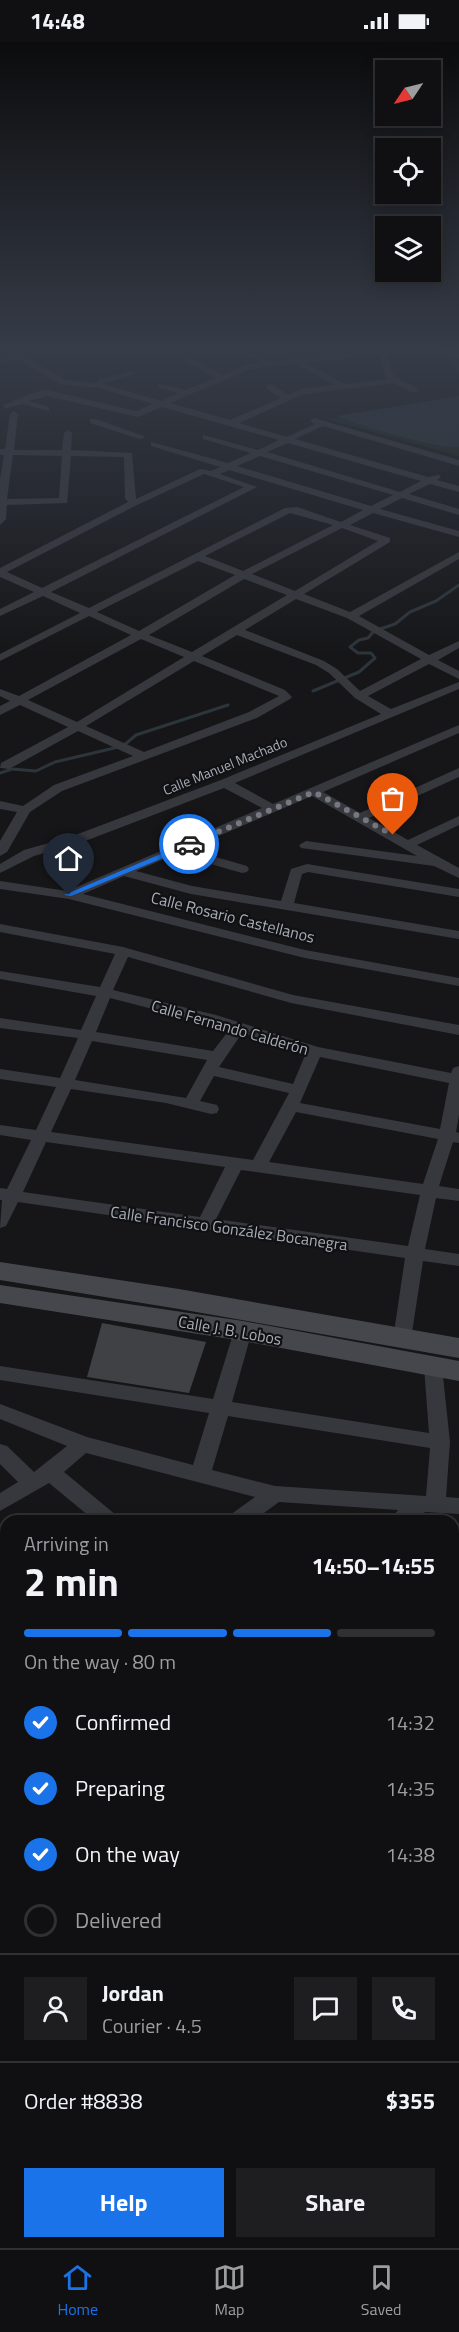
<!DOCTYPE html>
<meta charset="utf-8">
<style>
body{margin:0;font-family:"Titillium Web",sans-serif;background:#1e1e20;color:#f1f3f6;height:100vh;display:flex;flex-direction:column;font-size:22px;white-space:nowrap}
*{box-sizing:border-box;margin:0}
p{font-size:20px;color:#9c9d9f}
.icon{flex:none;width:33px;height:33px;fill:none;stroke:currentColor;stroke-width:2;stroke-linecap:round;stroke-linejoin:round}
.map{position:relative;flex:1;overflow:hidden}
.details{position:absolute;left:0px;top:1473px;width:459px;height:734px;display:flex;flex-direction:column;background:#101012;border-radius:18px 18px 0 0;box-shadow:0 3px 15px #0003,0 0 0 2px #303032}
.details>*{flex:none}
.needle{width:39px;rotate:235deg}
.buttons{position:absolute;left:375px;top:18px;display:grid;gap:12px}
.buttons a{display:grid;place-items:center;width:66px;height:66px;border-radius:0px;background:#101012;box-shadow:0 3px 15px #0003,0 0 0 2px #303032;font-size:30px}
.pin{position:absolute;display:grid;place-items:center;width:51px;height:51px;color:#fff;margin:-62px -26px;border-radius:50% 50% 50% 0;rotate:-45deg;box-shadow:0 0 6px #0007}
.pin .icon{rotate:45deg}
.courier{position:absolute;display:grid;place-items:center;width:60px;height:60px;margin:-30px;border:4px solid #1a73e8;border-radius:50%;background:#fff;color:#222;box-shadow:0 2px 8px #0007}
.headline em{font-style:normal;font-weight:700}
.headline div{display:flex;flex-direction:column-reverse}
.headline{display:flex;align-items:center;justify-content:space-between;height:102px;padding:0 24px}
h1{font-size:39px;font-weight:700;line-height:45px}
.bar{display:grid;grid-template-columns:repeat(4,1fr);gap:9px 6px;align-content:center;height:72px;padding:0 24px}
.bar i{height:8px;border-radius:4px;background:#303032}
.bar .current{background:#1a73e8}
.bar p{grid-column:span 4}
.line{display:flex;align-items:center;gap:15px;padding:0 24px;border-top:2px solid #303032}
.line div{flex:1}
.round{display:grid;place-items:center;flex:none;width:63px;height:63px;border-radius:0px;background:#1e1e20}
ol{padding:0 24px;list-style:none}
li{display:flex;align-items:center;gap:18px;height:66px}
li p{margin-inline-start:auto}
li .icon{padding:6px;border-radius:50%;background:#1a73e8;color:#fff;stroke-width:4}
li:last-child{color:#9c9d9f}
li i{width:33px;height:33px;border:3px solid #303032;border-radius:50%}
.cta{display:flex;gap:12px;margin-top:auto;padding:12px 24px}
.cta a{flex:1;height:69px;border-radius:0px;background:#1a73e8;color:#fff;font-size:24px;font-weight:700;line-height:69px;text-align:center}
.cta a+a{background:#1e1e20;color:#f1f3f6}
.status{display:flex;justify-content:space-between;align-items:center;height:42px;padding:0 30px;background:#101012;direction:ltr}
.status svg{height:16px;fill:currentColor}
.menu{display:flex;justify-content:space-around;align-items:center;height:84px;border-top:2px solid #303032;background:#101012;font-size:16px;color:#9c9d9f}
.menu a{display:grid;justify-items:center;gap:3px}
.menu .current{color:#1a73e8}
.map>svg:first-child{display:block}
.green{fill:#1e261f}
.water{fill:#2c353c}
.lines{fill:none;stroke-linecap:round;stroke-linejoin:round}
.stream{stroke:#2c353c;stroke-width:3}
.building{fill:#404145}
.street{fill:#37383d;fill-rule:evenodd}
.secondary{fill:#45474d;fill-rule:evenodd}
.route{fill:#1a73e8}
.done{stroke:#757880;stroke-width:6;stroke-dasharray:0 10.8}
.labels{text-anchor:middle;stroke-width:4.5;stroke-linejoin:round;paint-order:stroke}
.far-street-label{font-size:14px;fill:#a8adb8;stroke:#111113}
.street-label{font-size:16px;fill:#a8adb8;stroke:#111113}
</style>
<div class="status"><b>14:48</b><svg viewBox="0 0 49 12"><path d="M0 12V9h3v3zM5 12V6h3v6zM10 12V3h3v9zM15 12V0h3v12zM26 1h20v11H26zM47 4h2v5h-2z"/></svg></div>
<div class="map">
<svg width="459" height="2206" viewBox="0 0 459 2206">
<rect width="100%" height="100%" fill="#161618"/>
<!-- green -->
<path class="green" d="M459,356V414L327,377Z"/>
<!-- water -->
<path class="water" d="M459,354V405C439,408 358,383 337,374Z"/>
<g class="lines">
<!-- stream -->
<path class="stream" d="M313,649L359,630L375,616L371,611H358L350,605L359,598L368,596L374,589L395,582L410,570L436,559L459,543
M0,731L12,727L36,729L55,720L123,704L136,693L228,663"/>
</g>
<!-- building -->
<path class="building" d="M102,1281L206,1300L189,1351L87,1335Z"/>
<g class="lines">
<!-- street -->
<path class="street" d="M19,304H30L22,309L24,314L65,338L98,341V338L135,328V332L102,342L161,359L179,351L158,346V342L186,348L216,336L173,312L141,316H138V312L167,307L175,308L223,333L246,323L261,321L230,304H241L271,320L402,304H430L390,311L387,316L394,334L417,346V350H411L394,341L304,352L239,381L287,395L315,382L310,379L314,376L459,418V424L323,384L295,397L428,435L439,433L441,435L437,438L459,444V450L430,442L409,452L459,467V473L402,456L380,467L459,489V495L373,471L350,483L390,496V500L304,552L350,570L459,510V517L359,574L429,613L459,599V606L438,618L459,629V637L429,622L368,654L391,667L459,640V647L235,741L273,762L459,683V691L323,750L360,771L459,726V735L369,776L408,798L459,774V783L417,803L459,826V836L434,824L301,806L299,803L306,799L417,814L312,754L188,807L247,824L249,827L247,830L242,831L176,812L136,829L192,844L281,859L291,827L307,822L459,847V855L308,830L302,832L294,861L459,889V897L191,852L124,834L83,852L305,908L459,936V944L305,916L69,857L0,847V839L67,849L262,766L224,746L80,801L34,814L0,831V822L24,808L70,795L221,738L381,672L355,656L329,631L316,623L237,593L202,614L285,648L292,655L290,657L257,676L62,749L30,770L7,810L0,814V799L17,770L0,767V759L23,764L54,743L133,714L78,689L9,727L0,726L1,721L68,685L20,663L0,673V664L10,659L0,654V647L19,654L131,593L89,574L0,619V612L80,571L43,554L0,574V567L34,550L0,535V526L128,460L125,456L124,415L71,414L67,461L7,463L6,477L0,483V437L4,413H0V407H5L10,372L14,369L18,372L14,408H62L64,391L68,388L72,391L71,408L132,411L136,457L200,427L211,429L220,425L151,404V400L228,421L251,411L203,397V393L258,408L279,398L162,365L137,375L47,354L29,359L49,365V369L22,362L4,367V363L35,350L47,348L136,369L153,362L99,346L60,342L19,318L0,320V316L16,313L14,308ZM382,312L379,316L387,337L345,342L306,321ZM296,322L335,343L302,347L288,353L273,343H267V347L281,356L230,378L170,361L251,327ZM288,401L421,439L400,450L267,410ZM13,413L62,414L59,456L7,457ZM260,414L393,453L371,464L237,424ZM229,428L363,468L341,480L297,465L285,466L89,566L51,550L257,445L220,432ZM204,432L244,445L42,546L7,530L137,463ZM290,471L333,483L243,529L205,514ZM342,486L378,499L295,549L252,532ZM198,519L235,533L139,589L97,570ZM244,537L287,553L192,610L149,593ZM296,557L347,576L421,617L360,649L337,627L324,619L245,588ZM141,597L184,615L77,680L28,658ZM194,619L279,654L249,670L144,710L86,684Z
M87,304H97L102,309L84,314V310L92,308Z
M450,309H453L459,320V330L455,328L446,311Z
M90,377H96L146,395L139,397L90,381Z
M0,882L123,905L293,953L459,983V993L291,961L128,915L113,948L216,973L318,1005L451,1031L453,1026L459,1024V1073L456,1090L459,1091V1101L453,1100L439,1144L459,1147V1159L436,1156L425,1207L459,1212V1224L423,1219L411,1297L409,1302L402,1304L395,1302L393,1297L405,1216L18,1160L6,1184L0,1186L2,1158H0V1146L7,1147L31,1098L0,1093V1083L36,1088L56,1045L0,1037V1027L60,1036L78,996L0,986V976L81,988L96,954L0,937V929L100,945L115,912L0,890ZM110,956L230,987L213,1009L96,990ZM242,991L306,1011L293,1042L219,1025ZM92,999L207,1018L186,1056L75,1038ZM320,1015L449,1041L440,1087L300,1061ZM214,1034L289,1051L253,1118L51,1090L71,1047L166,1061L211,1072L217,1071L219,1067L217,1063L200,1059ZM296,1070L438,1097L423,1142L269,1120ZM46,1100L225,1125L200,1175L23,1150ZM241,1128L420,1153L408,1204L216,1177Z
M243,1282L250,1284L252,1289L232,1360L429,1391L424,1325L426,1320L433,1318L440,1320L442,1325L450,1400L446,1455L459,1456V1472L425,1470L414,1479H389L398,1468L279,1460L253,1479H227L230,1473L255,1455L86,1411L64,1430L116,1473L119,1479H95L49,1441L0,1469V1451L18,1440L0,1422V1402L7,1404L34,1430L67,1404L0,1377V1362L87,1395L193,1423L209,1371L0,1338V1324L213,1357L234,1289L236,1284ZM228,1374L430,1406L426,1454L275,1444L212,1428Z
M459,1552V1573L453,1575V1554Z
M6,1624V1646L0,1648V1626Z
M453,1655L459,1657V1680L453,1678Z
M459,1718V1741L453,1744V1721Z
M0,1755L6,1757V1785L0,1783Z
M459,1885V1912L453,1915V1887Z
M6,1901V1929L0,1932V1904Z
M6,2070V2100L0,2103V2073Z
M89,2200H121L119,2206H87Z"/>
<!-- secondary -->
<path class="secondary" d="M428,304H445L459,310V317Z
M0,1220L179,1247L459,1296V1316L179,1267L0,1238Z
M0,1243L243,1279L459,1319V1339L243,1299L0,1261Z
M459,2070V2113L453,2116V2073Z
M322,2200H366L364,2206H319Z"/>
</g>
<!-- sky -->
<linearGradient id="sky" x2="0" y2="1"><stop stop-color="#0c0c0d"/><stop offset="0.5" stop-color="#363c48"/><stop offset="1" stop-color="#363c48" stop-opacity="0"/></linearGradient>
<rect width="459" height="613" fill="url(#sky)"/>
<!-- route -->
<path class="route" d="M189,800L193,802L192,804L71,854L64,853Z"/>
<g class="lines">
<!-- done -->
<path class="done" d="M189,802L314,750L393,793"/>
</g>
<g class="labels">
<!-- far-street labels -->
<g class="far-street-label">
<text transform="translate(225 724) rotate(-22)" y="5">Calle Manuel Machado</text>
</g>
<!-- street labels -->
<g class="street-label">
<text transform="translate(233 875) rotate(14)" y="6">Calle Rosario Castellanos</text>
<text transform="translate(230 985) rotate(16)" y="6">Calle Fernando Calderón</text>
<text transform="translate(229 1186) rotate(8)" y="6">Calle Francisco González Bocanegra</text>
<text transform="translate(230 1288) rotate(10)" y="6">Calle J. B. Lobos</text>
</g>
</g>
</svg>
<div class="buttons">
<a><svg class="needle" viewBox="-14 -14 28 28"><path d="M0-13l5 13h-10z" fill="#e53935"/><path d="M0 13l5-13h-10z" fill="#9c9d9f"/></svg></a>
<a><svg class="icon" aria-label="locate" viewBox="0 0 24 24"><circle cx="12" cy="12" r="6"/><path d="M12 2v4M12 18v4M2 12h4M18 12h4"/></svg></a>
<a><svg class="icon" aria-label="layers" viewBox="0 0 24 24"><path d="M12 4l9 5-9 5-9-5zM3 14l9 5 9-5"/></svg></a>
</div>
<div class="pin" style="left:393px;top:793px;background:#ea580c"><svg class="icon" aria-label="bag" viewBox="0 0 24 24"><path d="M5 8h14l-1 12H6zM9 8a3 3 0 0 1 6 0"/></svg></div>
<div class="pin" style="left:69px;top:853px;background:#1f2937"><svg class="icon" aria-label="home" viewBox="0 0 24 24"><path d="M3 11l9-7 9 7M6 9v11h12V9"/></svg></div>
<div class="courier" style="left:189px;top:802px"><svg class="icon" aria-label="car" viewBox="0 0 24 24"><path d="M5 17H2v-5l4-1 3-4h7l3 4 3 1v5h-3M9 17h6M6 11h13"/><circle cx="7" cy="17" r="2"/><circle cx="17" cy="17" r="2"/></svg></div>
<section class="details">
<div class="headline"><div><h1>2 min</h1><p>Arriving in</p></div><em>14:50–14:55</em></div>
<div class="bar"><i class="current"></i><i class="current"></i><i class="current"></i><i></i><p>On the way · 80 m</p></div>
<ol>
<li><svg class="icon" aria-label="check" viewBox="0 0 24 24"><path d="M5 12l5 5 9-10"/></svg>Confirmed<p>14:32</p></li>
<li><svg class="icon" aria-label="check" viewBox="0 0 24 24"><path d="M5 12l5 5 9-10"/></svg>Preparing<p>14:35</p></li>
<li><svg class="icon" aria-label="check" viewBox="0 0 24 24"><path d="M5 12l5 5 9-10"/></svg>On the way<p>14:38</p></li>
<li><i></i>Delivered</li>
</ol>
<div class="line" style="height:108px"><a class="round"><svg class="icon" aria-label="person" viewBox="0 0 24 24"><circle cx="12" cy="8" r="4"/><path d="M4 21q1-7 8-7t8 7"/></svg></a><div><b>Jordan</b><p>Courier · 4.5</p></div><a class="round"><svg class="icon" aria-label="chat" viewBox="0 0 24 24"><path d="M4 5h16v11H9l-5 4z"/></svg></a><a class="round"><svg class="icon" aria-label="phone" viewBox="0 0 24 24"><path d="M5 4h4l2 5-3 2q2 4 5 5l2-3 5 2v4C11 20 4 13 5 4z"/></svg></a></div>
<div class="line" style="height:78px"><div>Order #8838</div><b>$355</b></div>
<div class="cta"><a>Help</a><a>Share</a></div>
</section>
</div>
<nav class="menu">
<a class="current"><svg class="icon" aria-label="home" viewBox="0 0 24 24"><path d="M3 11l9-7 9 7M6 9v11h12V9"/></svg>Home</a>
<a><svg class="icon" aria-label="map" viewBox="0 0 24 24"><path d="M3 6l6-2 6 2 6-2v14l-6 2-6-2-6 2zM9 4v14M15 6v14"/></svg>Map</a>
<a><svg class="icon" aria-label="saved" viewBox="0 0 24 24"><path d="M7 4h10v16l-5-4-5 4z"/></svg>Saved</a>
</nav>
